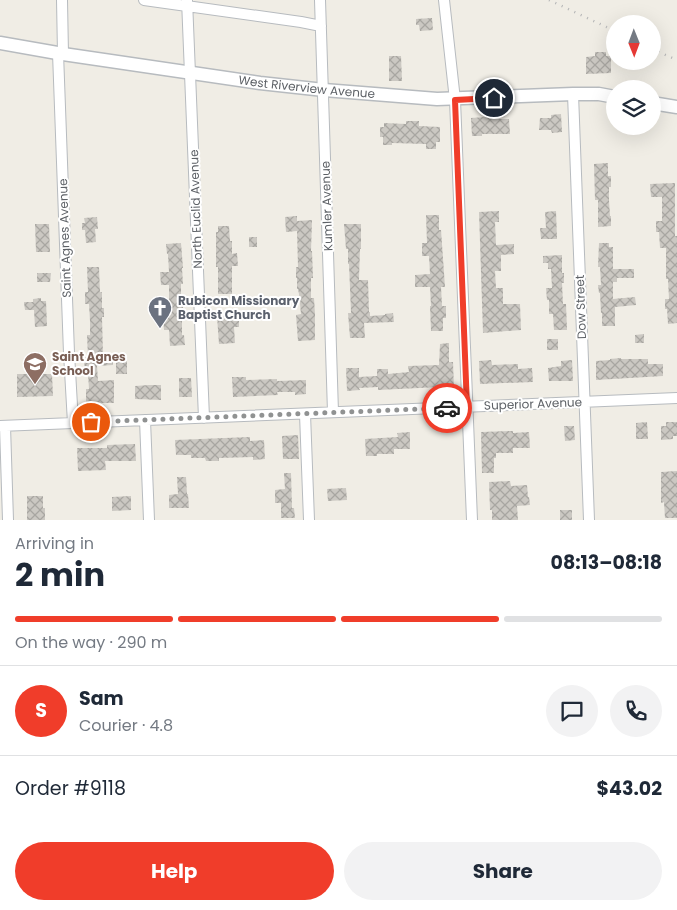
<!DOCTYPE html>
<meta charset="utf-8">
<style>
body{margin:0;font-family:Poppins,sans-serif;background:#f2f2f3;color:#1f2937;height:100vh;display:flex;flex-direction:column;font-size:19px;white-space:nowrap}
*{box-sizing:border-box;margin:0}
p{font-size:16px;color:#747a83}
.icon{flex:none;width:28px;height:28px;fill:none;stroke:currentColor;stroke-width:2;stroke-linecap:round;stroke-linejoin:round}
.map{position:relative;height:520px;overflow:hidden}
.drawer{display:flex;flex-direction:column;background:#fff;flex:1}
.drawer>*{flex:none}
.needle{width:32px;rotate:179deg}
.controls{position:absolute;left:606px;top:15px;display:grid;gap:10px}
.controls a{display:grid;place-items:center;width:55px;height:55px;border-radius:50%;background:#fff;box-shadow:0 5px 20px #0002;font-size:25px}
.pin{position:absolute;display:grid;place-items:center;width:42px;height:42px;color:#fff;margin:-21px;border:2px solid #fff;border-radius:50%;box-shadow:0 1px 5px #0007}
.courier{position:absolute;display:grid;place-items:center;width:50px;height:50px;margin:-25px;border:4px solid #f03d2a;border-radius:50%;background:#fff;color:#222;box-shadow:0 1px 6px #0007}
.overview em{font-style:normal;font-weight:700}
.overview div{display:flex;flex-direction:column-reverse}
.overview{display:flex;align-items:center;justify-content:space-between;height:85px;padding:0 15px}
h1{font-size:32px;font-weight:700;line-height:38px}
.bar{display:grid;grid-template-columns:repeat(4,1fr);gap:8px 5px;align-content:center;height:60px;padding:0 15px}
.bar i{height:6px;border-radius:4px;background:#e0e1e3}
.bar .active{background:#f03d2a}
.bar p{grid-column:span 4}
.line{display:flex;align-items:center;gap:12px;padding:0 15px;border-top:1px solid #e0e1e3}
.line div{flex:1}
.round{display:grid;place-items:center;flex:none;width:52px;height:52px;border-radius:26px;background:#f2f2f3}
.primary-button{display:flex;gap:10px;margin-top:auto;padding:10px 15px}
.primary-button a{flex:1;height:58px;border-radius:30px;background:#f03d2a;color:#fff;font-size:20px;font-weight:700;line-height:58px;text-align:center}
.primary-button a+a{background:#f2f2f3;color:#1f2937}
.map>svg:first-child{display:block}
.building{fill:url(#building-cross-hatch)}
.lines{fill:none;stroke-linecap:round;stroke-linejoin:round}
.minor-casing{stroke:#b7bbbf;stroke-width:12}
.tertiary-casing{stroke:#b7bbbf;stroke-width:15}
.minor{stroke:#fff;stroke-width:10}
.tertiary{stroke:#fff;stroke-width:12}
.rail{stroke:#b4b5b6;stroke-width:2.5;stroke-dasharray:1 6;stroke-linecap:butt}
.done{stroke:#909292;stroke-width:5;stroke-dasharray:0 9}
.route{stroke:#f03d2a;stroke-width:6}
.labels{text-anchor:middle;stroke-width:4;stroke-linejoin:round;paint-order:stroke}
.street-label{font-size:12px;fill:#5d6166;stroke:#fff}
.worship-label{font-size:12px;font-weight:bold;fill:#5b616d;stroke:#fff;text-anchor:start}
.education-label{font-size:12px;font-weight:bold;fill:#785e54;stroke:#fff;text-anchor:start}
</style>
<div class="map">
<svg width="677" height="520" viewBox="0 0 677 520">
<defs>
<pattern id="building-cross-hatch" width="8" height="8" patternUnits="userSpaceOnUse" patternTransform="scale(1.25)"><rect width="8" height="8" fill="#cbc8c2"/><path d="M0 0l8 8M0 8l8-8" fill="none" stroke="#a8a6a1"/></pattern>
</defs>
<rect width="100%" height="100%" fill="#f0ede5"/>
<!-- building -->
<path class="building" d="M432,18L433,30L420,31L419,25H416V19Z
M595,52H606V56H611V73L586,74V57L595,56Z
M389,56H401L402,81H389Z
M561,114L562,132L552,133L551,130H539L540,118H551V115Z
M485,117H495V119H509L510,134H482V136H472L471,118Z
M406,121H419V126L440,127V142H436V149H426V144L392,143V145H383V137H380V127H384V123L406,124Z
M608,163V176H611V187H609V200L610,216H611V226L598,227V200H595L594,164Z
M675,183V236H677V323L668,324L667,309H665V299H669L668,279H666V248H660L659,232H656V221H662V197H651L650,184Z
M499,211V222H495L496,245L514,244V254L501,255V271H495L496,288H503V304H520L521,330L483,333L479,212Z
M556,211L557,239H541L540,228H546L545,212Z
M426,215H439V230H441L445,287H441L442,306H446V318H443V331H431L430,306H431L430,287H415V275L430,274L429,256H422V243H427Z
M297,216V221L312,220L311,251H312L313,278H311V298H314L315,314V340L298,341L296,315L301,314L299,294L298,289H297V278H296V267H298L297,231L286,232L285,217Z
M97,217L98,229H95L96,242L86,243L85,230H82V223H85L84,218Z
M35,224H49L50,252H36Z
M344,224H361V249H360L359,280H368L369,312H370V316L385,315V314L393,313L394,322L364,323L365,338H350L348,313H351L349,264H348V249H346Z
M218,226H229L230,241H232V254L237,253L238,266H232V294H218V267H216V232H218Z
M249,237H257V247H249Z
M181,243L183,268H182L183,284H181V303H183V314H182V335H184L185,345L170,346L169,330H164L163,317H169V285H161L160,272H169L168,254H167L166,244Z
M599,243H609V247H613V269H634V278H617V282H613V299L635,297L636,305L615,307V326H602V313H601L600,293H599L598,285H601L600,267H598Z
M562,255V273H564V283H562L563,304H566L567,330H554L553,314H549V300H547L546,288H552L551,269H548V263H543V256Z
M87,267H99L100,292H102V308H104V317H102L103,356L113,355V365L97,366L98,381L114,380V403H86V389H89L88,373H85L84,357H88L87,335H90V321L89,304H85V292H88Z
M37,273H51L50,282H37Z
M41,298V301H46L47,326L35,327L34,310H25L24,302H33V299Z
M239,315V327H234L235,343L219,344L217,316Z
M644,334V343H635V335Z
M547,339H558V350H547Z
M449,343V362H453L454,389L440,390V387L378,390V387L359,388L360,390L347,391L346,368H359V377L377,376V369H388V374L409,372L408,366L439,365L440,344Z
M621,358V359H648V364H663V376L596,380V361L610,360V359Z
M491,360L492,365L518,364V369L532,368L533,382L480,384L479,361Z
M572,360L573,381H549L548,368L561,366V361Z
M116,361H127V374H116Z
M17,374H52L53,396L17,397Z
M232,377H246V380L277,379V381L306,380V394L295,395V392H277L278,395L233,397Z
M179,378H191L192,397H179Z
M149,385H161V400L135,399V386Z
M647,422L648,439H636V423Z
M666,422H677V436H673V439L661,440V426H666Z
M564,426H574L575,440L565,441Z
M513,431V433L529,432L530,448H513V453H496V458H494V473H482L481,432Z
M410,432V449H394V454H377V456H366L365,439L398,437L397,433Z
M298,435L299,459H283L282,436Z
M250,437V441L264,440L265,459L253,460V457L219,458V461H206L205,458H191V455H176L175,440Z
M135,444L136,461H105L106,470L78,471L77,448H107V445Z
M677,471V518H665L664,502L661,503V472Z
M284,473H291L292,508H294L295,518H281V503H275V490L285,489Z
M177,477H186L187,494H188L189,508H169V495L178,494Z
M510,481L511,486L527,485L528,497H529L530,505L517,506L518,520H492V510H490L489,482Z
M346,488L347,500L328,501L327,489Z
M27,496H43V508H45V520H27Z
M131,496V510L112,511V497Z
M560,510H572V520H560Z"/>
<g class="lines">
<!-- minor casing -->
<g class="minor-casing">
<path id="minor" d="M62,0L63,54
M144,0L301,22L321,26
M187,0L204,418
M320,0L333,412
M444,0L455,100L472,520
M58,53L69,353L73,423
M573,94L589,520
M305,414L309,520
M145,420L149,520
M0,426L677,398
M5,426L8,520"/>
</g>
<!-- tertiary casing -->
<g class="tertiary-casing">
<g id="tertiary">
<path id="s1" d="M0,43L63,54L260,83L324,90L437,99L573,94H599L615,97"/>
<path d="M652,103L677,107"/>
</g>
</g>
<!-- minor -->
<use href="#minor" class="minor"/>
<!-- tertiary -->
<use href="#tertiary" class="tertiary"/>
<!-- rail -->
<path class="rail" d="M549,0L615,31
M652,49L677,60"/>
</g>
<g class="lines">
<!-- done -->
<path class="done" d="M91,422L447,408"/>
<!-- route -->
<path class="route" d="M447,408L467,407L455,100L494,98"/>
</g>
<!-- icons -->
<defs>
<g id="church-pin" transform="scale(1.25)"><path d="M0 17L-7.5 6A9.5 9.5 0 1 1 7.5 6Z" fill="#6b7280" stroke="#fff"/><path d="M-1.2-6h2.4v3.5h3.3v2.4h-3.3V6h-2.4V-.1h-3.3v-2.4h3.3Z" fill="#fff"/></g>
<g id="school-pin" transform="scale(1.25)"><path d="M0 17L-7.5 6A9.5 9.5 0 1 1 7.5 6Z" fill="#8d6e63" stroke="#fff"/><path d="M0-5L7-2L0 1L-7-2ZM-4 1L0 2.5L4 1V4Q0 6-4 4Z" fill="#fff"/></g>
</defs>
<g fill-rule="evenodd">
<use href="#church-pin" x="160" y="308"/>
<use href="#school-pin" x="35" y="364"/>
</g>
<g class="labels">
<!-- street labels -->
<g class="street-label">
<text dy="4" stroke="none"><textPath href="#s1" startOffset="310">West Riverview Avenue</textPath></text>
<text transform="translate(327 206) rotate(-92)" y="4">Kumler Avenue</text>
<text transform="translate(196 209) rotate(-92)" y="4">North Euclid Avenue</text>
<text transform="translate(65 238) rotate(-92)" y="4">Saint Agnes Avenue</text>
<text transform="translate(581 307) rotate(-92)" y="4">Dow Street</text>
<text transform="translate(533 404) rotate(-2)" y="4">Superior Avenue</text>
</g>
<!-- worship labels -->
<g class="worship-label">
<text x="178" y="305">Rubicon Missionary<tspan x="178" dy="14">Baptist Church</tspan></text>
</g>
<!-- education labels -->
<g class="education-label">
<text x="52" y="361">Saint Agnes<tspan x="52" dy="14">School</tspan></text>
</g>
</g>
</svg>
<div class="controls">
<a><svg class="needle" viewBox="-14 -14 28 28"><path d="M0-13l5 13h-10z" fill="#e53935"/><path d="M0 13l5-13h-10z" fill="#747a83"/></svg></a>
<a><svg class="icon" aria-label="layers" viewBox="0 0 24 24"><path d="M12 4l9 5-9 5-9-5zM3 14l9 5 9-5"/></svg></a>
</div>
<div class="pin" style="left:91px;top:422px;background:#ea580c"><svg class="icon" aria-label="bag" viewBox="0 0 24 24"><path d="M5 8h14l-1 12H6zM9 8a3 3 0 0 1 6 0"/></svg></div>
<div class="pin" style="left:494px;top:98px;background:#1f2937"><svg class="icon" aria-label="home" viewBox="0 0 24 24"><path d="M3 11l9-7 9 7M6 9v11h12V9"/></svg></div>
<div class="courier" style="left:447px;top:408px"><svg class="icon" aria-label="car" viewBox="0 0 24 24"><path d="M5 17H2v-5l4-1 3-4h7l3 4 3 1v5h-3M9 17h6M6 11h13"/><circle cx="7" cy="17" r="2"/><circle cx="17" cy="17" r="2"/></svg></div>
</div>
<section class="drawer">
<div class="overview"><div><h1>2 min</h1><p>Arriving in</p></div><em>08:13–08:18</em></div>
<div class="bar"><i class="active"></i><i class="active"></i><i class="active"></i><i></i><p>On the way · 290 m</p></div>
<div class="line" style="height:90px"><b class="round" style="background:#f03d2a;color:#fff">S</b><div><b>Sam</b><p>Courier · 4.8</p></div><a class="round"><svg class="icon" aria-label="chat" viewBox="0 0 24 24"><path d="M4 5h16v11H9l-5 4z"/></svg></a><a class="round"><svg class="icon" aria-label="phone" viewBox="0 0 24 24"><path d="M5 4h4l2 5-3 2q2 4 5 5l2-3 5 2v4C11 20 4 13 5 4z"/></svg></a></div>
<div class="line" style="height:65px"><div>Order #9118</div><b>$43.02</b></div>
<div class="primary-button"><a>Help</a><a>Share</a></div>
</section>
